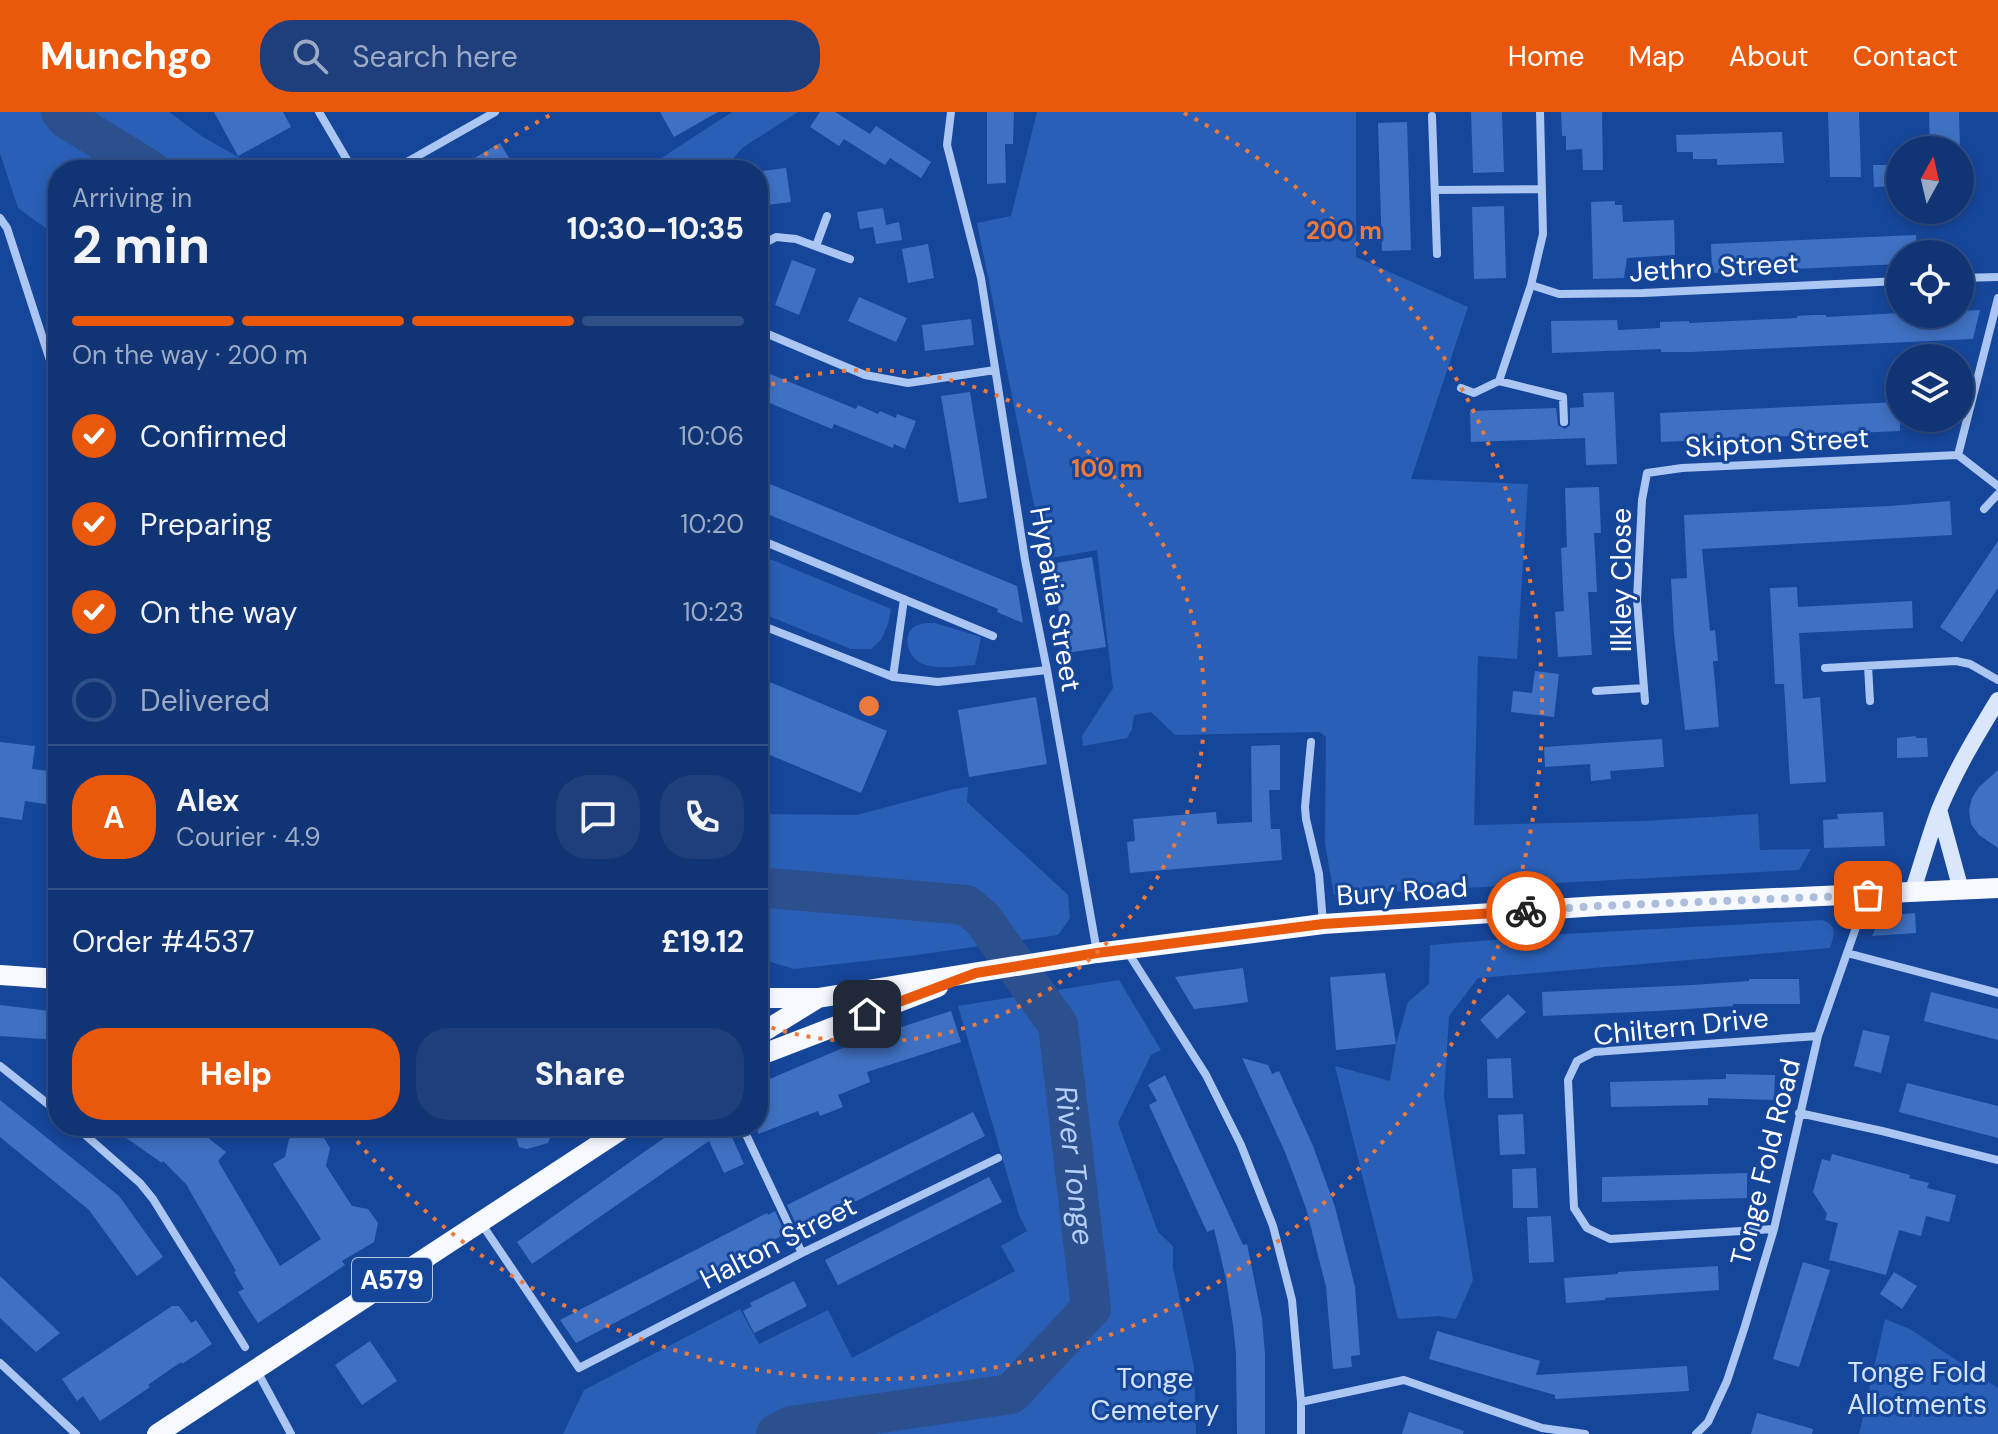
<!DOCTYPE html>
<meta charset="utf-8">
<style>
body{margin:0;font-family:"DM Sans",sans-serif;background:#1e3f7c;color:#f1f3f6;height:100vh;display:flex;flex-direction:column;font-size:30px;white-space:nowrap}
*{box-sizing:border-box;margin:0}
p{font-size:26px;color:#9caac5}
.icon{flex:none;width:44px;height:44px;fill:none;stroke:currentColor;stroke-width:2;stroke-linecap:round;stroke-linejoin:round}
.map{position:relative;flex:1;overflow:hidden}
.drawer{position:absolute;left:48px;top:48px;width:720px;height:976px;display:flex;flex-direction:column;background:#103474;border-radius:32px;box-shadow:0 4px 12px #0003,0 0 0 2px #304f86}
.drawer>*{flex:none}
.needle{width:52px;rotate:8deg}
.controls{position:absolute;left:1886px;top:24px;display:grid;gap:16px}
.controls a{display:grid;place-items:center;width:88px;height:88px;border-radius:50%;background:#103474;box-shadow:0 4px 12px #0003,0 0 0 2px #304f86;font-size:40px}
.pin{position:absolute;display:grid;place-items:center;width:68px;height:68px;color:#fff;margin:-34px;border-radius:16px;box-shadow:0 4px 12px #0006}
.courier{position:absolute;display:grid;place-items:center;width:80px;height:80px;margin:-40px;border:6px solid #ea580c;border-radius:50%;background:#fff;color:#222;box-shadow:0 2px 10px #0007}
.head em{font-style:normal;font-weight:800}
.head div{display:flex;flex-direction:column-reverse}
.head{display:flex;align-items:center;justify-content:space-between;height:136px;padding:0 24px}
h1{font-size:52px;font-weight:800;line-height:60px}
.bar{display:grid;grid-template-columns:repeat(4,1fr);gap:12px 8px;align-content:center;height:96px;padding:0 24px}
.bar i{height:10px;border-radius:6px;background:#304f86}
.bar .selected{background:#ea580c}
.bar p{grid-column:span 4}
.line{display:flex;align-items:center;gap:20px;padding:0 24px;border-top:2px solid #304f86}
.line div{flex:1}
.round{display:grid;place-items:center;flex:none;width:84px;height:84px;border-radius:32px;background:#1e3f7c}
ol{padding:0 24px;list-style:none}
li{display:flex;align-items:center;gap:24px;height:88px}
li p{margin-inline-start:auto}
li .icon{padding:8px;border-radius:50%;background:#ea580c;color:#fff;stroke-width:4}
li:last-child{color:#9caac5}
li i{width:44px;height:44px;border:4px solid #304f86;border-radius:50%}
.button{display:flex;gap:16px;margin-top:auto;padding:16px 24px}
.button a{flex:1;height:92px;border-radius:32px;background:#ea580c;color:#fff;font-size:32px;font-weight:800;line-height:92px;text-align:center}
.button a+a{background:#1e3f7c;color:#f1f3f6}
header{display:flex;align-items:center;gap:48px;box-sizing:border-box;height:112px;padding:0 40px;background:#ea580c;color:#fff}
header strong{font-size:38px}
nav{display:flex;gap:44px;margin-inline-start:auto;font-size:28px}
.search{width:560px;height:72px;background:#1e3f7c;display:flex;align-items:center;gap:20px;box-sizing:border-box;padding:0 28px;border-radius:32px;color:#9caac5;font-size:30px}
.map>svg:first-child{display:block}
.green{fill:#295fb7}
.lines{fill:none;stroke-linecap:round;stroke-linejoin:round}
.river{stroke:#2c4f8e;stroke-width:40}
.building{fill:#3f70c1}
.minor{stroke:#abc6f2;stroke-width:8}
.secondary{stroke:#dae6fc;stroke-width:16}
.primary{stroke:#f6f9ff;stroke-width:20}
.done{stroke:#adbedc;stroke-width:8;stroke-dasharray:0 14.4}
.route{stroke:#ea580c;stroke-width:10}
.ring{fill:none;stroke:#ed7a3d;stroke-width:4;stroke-dasharray:4 8}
.labels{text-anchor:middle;stroke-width:6;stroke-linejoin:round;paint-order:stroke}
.shield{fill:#16469a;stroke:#b9c8e1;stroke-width:2}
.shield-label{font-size:26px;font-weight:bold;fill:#fff}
.street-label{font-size:28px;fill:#fff;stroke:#16469a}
.park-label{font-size:28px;fill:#d3e3fc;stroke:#16469a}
.water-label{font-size:30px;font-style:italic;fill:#b7d0f9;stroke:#16469a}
.centre{fill:#ed7a3d;stroke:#16469a;stroke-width:4}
.ring-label{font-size:24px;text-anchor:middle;font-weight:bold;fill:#ed7a3d;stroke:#16469a;stroke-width:6;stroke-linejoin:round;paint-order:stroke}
</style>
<header>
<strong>Munchgo</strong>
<div class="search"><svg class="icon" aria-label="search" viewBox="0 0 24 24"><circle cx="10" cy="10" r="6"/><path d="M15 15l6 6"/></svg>Search here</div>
<nav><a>Home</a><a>Map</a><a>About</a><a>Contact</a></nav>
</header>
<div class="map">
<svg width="1998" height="1322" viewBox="0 0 1998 1322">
<rect width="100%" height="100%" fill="#16469a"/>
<!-- green -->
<path class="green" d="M0,0H169L203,25L261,58H58V125L18,96L0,41Z
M732,0H798L742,36L724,58H643Z
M1037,0H1356V145L1468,195L1411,367L1528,372L1517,547L1478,544L1474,713L1644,709L1758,702L1760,738L1811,737L1799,758L1334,783L1325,732L1326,625L1319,620L1175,623L1151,600L1134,603L1132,617L1127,626L1083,634L1082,624L1113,576L1097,438L1045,447L977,111L1011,104Z
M758,442L891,497L888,512L881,528L871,537H851L758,500Z
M927,511H935L981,525L975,553C959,554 939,558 923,552C911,548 903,531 910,519C914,513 921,512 927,511Z
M968,675L967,690L1068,783L1070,806L1058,823L909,844L794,857L758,846V702L857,703L954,677Z
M1822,808C1838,813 1834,823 1830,836L1478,866L1449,904L1444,985L1473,1168L1456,1207L1439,1204L1398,1207L1335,954L1390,969L1396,932L1408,890L1429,872L1430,833L1565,822Z
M1119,868L1161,938L1151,943L1118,1011L1158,1120L1173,1134V1156L1194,1255L1196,1322H563L584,1278L740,1197L759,1232L828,1198L852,1246L1015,1159L1001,1134L1027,1119L1019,1103L958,894Z
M1885,1207L1910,1217L1998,1276V1322H1859Z"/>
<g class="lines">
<!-- river -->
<g class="river">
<path d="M61,0L67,7L150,58"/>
<path id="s1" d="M758,775L966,793L982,806L1058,913L1091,1196L1011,1282L791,1314L776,1322"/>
</g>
</g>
<!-- building -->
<path class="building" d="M214,0H283L291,15L238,44Z
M660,0H718L674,25Z
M820,0H835L870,22L876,14L931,50L921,66L890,46L885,53L844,27L839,34L810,15Z
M987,0H1014L1013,32H1005L1006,71L987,72Z
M1471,0H1502L1504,60L1473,61Z
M1561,0H1602L1603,58H1583L1582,37L1566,38V24H1562Z
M1828,0H1859L1861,65H1830Z
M1929,0H1959L1960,38H1930Z
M1407,10L1411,138L1382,139L1378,11Z
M1782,20L1784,51L1717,53V47H1693V40H1677L1676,23Z
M500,31L516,58H454Z
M1873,53H1900V74L1874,75Z
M786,56L791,90L766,93L761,59Z
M1615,89V93H1622L1623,110L1674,108L1675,143L1627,146L1624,166L1593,167L1591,90Z
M1504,94L1506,166L1474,167L1472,95Z
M883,96L886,113L899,110L902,128L876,132L873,115L860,117L857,100Z
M1916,123L1917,142H1900V152L1712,161L1711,132Z
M928,132L934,166L908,171L902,137Z
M792,148L816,157L799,203L775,193Z
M859,185L907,206L896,230L848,209Z
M1980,198L1973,227L1691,240H1661V237L1552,241L1551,209L1617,208L1618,218L1660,216V210L1689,209V211L1797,206V204L1812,203H1826V205L1900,201L1960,202V199Z
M971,207L974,233L925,239L922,213Z
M758,257L856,297L858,293L878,302L880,299L896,306L897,302L916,309L905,337L894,332L893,336L834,312L832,317L758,286Z
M970,280L987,386L959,391L941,284Z
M1614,280L1617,352L1586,353L1585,326L1471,330L1470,299L1556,296L1558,313L1565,317L1570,313V296L1584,295L1583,281Z
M1900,290V319L1661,330L1660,301Z
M758,367L1017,474L1023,511L997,500L998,497L758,398Z
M1599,375L1601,421H1594L1597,480H1588L1592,543L1558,545L1555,500L1564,499L1561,436L1567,435L1565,376Z
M1950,389L1952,423L1702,437L1710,519L1715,518L1718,549H1713L1719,615L1685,618L1674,522L1671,467L1687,466L1684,403L1890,394Z
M1998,429V476L1962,530L1940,515Z
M1092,445L1106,535L1066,541L1051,452Z
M1797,475L1798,495L1912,489L1913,516L1799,521L1803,587L1820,585L1826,670L1790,672L1784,572H1775L1770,476Z
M1535,559L1559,562L1554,605L1511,600L1513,579L1532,581Z
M758,565L887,619L861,681L758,638Z
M1036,585L1047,652L969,665L958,598Z
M1916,624V626H1927L1928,645L1897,646V626Z
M1662,627L1664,655L1610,659L1611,667L1591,669L1590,652L1545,655L1544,635Z
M0,630L35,634L32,657L58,660V694L25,689L22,708L0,705Z
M1280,633V678H1269L1271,717H1280L1282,748L1130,761L1127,730L1135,729L1133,707L1216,700L1217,712L1252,710L1251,634Z
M1998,658V736L1979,723L1971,712L1969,698L1972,686L1979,675Z
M1883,700L1885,734L1824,736L1823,708L1838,707L1837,702Z
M1915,801L1916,821L1872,824L1881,804Z
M1243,856L1248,890L1228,893L1194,897L1175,865Z
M1385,861L1396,932L1336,938L1330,865Z
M1749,867H1799L1800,892H1733V894L1657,899L1543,904L1542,880L1692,873L1749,869Z
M1931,880L1998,897V928L1924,909Z
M1508,882L1526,900L1497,927L1480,908Z
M0,893L58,900V928L0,924Z
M951,899L961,930L867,960L870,970L838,983L843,995L820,1004L818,999L758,1022V972L864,927Z
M1863,918L1890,924L1881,961L1854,954Z
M1242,946L1268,953L1272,962L1279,959L1313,1034L1335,1095L1355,1175L1360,1243L1351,1244L1352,1255L1333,1257L1326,1175L1306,1096L1285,1040Z
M1511,946L1513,986H1488L1487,947Z
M1726,962L1775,963L1774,988L1708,986V993L1611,995L1610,970L1726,967Z
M1165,963L1243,1133L1247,1132L1262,1206L1265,1242V1322H1237L1236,1242L1233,1213L1226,1167L1214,1117L1207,1120L1149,993L1157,989L1148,973Z
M1907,971L1998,994V1026L1899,1000Z
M0,988L119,1084L163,1145L137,1164L89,1098L0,1025Z
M973,1000L985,1024L807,1114L806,1112L798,1116L787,1093Z
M1523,1002L1525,1042L1500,1043L1498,1003Z
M109,1014H194L207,1025L226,1040L218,1049L280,1154L321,1127L273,1052L285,1045L289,1027L304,1018L321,1021L330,1036L326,1054L352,1094L368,1097L378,1111L374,1130L342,1149L345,1153L258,1211L238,1180L244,1177L234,1160L236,1159L186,1072L163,1049L162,1051Z
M513,1014H554L548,1031L527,1037L519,1035Z
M681,1014H730L728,1016L744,1052L724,1061L709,1029L532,1152L517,1130Z
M1832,1042L1910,1063L1909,1066L1929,1071L1927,1076L1956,1083L1949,1110L1926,1104L1921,1124L1899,1118L1886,1163L1829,1148L1838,1111L1825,1108L1827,1102L1813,1080L1822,1047L1830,1049Z
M1536,1056L1538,1096H1513L1512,1057Z
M1747,1061V1086L1602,1090V1065Z
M989,1065L1002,1090L838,1173L825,1148Z
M775,1099L785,1122L576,1231L560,1208L767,1101L768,1103Z
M1551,1104L1554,1150L1529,1151L1527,1105Z
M1803,1150L1830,1158L1799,1255L1773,1247Z
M1718,1154L1719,1178L1605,1186V1188L1566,1191L1564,1166L1618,1162V1160Z
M1894,1160L1917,1174L1902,1197L1880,1182Z
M0,1164L60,1221L36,1240L0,1206Z
M794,1169L807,1194L754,1221L743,1199L752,1194L750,1191Z
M172,1194H179L191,1211L196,1208L212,1232L182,1252L181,1250L148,1273L150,1275L100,1309L83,1284L77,1289L62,1267Z
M1437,1219L1540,1249L1536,1263L1687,1254L1689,1279L1555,1287V1283L1429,1247Z
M370,1229L397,1269L362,1293L335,1253Z
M1409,1300L1464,1319L1463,1322H1402Z
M1757,1301L1813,1317L1812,1322H1751Z"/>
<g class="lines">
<!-- minor -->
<path class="minor" d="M319,0L353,58
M951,0L947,33L981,166L1025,448L1047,558L1097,840
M1540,0L1543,122L1531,173L1499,269L1563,285L1564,310
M1432,4L1437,142
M393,58L495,0
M1435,78L1542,77
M0,106L7,116L58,273
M816,134L827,104
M758,135L776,125L796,127L850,147
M1960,166L1998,165
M1531,173L1559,182L1643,181L1900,169
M758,218L865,263L908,271L995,258
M1461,276L1474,281L1499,269
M1958,343L1998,186
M1958,343L1998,374
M1984,397L1998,382
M758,427L993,524
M758,512L893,565L938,570L1047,558
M1868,554L1870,589
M1825,556L1956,549L1970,552L1998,568
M893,565L904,487
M1596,579L1644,576
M1645,589L1637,488L1642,388L1647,361L1682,356L1958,343
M1311,630L1305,695L1306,707L1319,762L1323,811
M1127,839L1206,963L1241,1033L1273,1114L1292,1188L1301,1290V1322
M1847,841L1998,881
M0,954L58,1000
M1799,1001L1882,1019L1998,1048
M75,1014L140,1071L153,1087L245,1235
M742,1014L802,1141
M481,1111L579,1256L802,1141L998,1046
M1774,1117L1610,1127L1587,1116L1574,1096L1568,968L1577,949L1594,940L1818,924
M0,1251L76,1322
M257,1259L291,1322
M1301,1290L1404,1268L1542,1316L1585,1322
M1696,1322L1708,1310L1727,1269L1745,1214L1774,1117L1818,924L1867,784"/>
<!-- secondary -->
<path class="secondary" d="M1940,701L1961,778
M1912,781C1921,754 1929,725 1939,698C1955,659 1976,624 1998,588"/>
<!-- primary -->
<path class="primary" d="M0,863L58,867
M758,886H818L1097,841L1323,812L1599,794L1998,776
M758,923L818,886
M758,944L938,875
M157,1322L627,1014"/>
</g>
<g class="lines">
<!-- done -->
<path class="done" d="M1526,799L1599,794L1868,783"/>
<!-- route -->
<path class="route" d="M867,902L976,861L1097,841L1323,812L1526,799"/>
</g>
<!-- distance rings -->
<g class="ring">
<path d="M760 276A336 336 0 1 1 760 912"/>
<path d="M465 57A672 672 0 0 1 554 1M1184 1A672 672 0 1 1 347 1017"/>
</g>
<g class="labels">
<!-- shield labels -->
<rect class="shield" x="352" y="1146" width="80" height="44" rx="6"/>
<g class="shield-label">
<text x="392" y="1177">A579</text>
</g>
<!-- street labels -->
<g class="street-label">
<text transform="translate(1714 155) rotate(-3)" y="10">Jethro Street</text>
<text transform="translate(1777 330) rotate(-3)" y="10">Skipton Street</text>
<text transform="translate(1621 468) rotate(-90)" y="10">Ilkley Close</text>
<text transform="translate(1056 487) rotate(80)" y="10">Hypatia Street</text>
<text transform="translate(1402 779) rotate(-4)" y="10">Bury Road</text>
<text transform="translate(1681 914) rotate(-6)" y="10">Chiltern Drive</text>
<text transform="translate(1765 1050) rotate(-76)" y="10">Tonge Fold Road</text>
<text transform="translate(778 1130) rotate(-27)" y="10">Halton Street</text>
</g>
<!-- park labels -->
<g class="park-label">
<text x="1917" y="1270">Tonge Fold<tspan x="1917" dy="32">Allotments</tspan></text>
<text x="1155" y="1276">Tonge<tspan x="1155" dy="32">Cemetery</tspan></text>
</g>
<!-- water labels -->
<g class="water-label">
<text dy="10" stroke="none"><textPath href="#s1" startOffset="502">River Tonge</textPath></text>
</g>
</g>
<circle cx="869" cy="594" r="12" class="centre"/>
<g class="ring-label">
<text x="1344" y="127">200 m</text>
<text x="1107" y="365">100 m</text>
</g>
</svg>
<div class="controls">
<a><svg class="needle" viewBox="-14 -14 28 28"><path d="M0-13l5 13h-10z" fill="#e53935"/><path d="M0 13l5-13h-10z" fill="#9caac5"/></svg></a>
<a><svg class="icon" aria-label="locate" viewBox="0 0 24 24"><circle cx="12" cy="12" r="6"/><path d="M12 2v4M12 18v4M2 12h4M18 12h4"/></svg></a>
<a><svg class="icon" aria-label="layers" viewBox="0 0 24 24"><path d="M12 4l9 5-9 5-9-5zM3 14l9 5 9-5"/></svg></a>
</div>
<div class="pin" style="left:1868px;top:783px;background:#ea580c"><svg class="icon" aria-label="bag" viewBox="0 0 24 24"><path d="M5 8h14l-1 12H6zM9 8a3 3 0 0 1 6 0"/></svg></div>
<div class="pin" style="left:867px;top:902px;background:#1f2937"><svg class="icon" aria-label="home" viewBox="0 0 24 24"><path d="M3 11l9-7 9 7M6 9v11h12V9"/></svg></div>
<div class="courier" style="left:1526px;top:799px"><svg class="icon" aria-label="bike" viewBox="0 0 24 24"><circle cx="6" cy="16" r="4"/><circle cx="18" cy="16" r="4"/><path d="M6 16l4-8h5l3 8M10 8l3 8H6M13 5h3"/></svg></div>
<section class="drawer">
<div class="head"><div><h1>2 min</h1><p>Arriving in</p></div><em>10:30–10:35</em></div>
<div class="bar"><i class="selected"></i><i class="selected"></i><i class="selected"></i><i></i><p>On the way · 200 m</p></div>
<ol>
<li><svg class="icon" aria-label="check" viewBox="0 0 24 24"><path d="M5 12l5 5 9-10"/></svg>Confirmed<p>10:06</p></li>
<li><svg class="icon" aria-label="check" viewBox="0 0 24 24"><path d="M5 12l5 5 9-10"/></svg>Preparing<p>10:20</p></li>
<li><svg class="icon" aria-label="check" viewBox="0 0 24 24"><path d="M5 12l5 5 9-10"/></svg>On the way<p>10:23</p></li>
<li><i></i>Delivered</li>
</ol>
<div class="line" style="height:144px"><b class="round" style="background:#ea580c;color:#fff">A</b><div><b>Alex</b><p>Courier · 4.9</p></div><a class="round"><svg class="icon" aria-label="chat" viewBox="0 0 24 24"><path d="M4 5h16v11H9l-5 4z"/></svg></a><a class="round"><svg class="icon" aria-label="phone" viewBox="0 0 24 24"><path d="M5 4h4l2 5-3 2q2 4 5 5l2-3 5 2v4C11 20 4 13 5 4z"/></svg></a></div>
<div class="line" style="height:104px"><div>Order #4537</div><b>£19.12</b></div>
<div class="button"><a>Help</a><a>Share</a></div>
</section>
</div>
